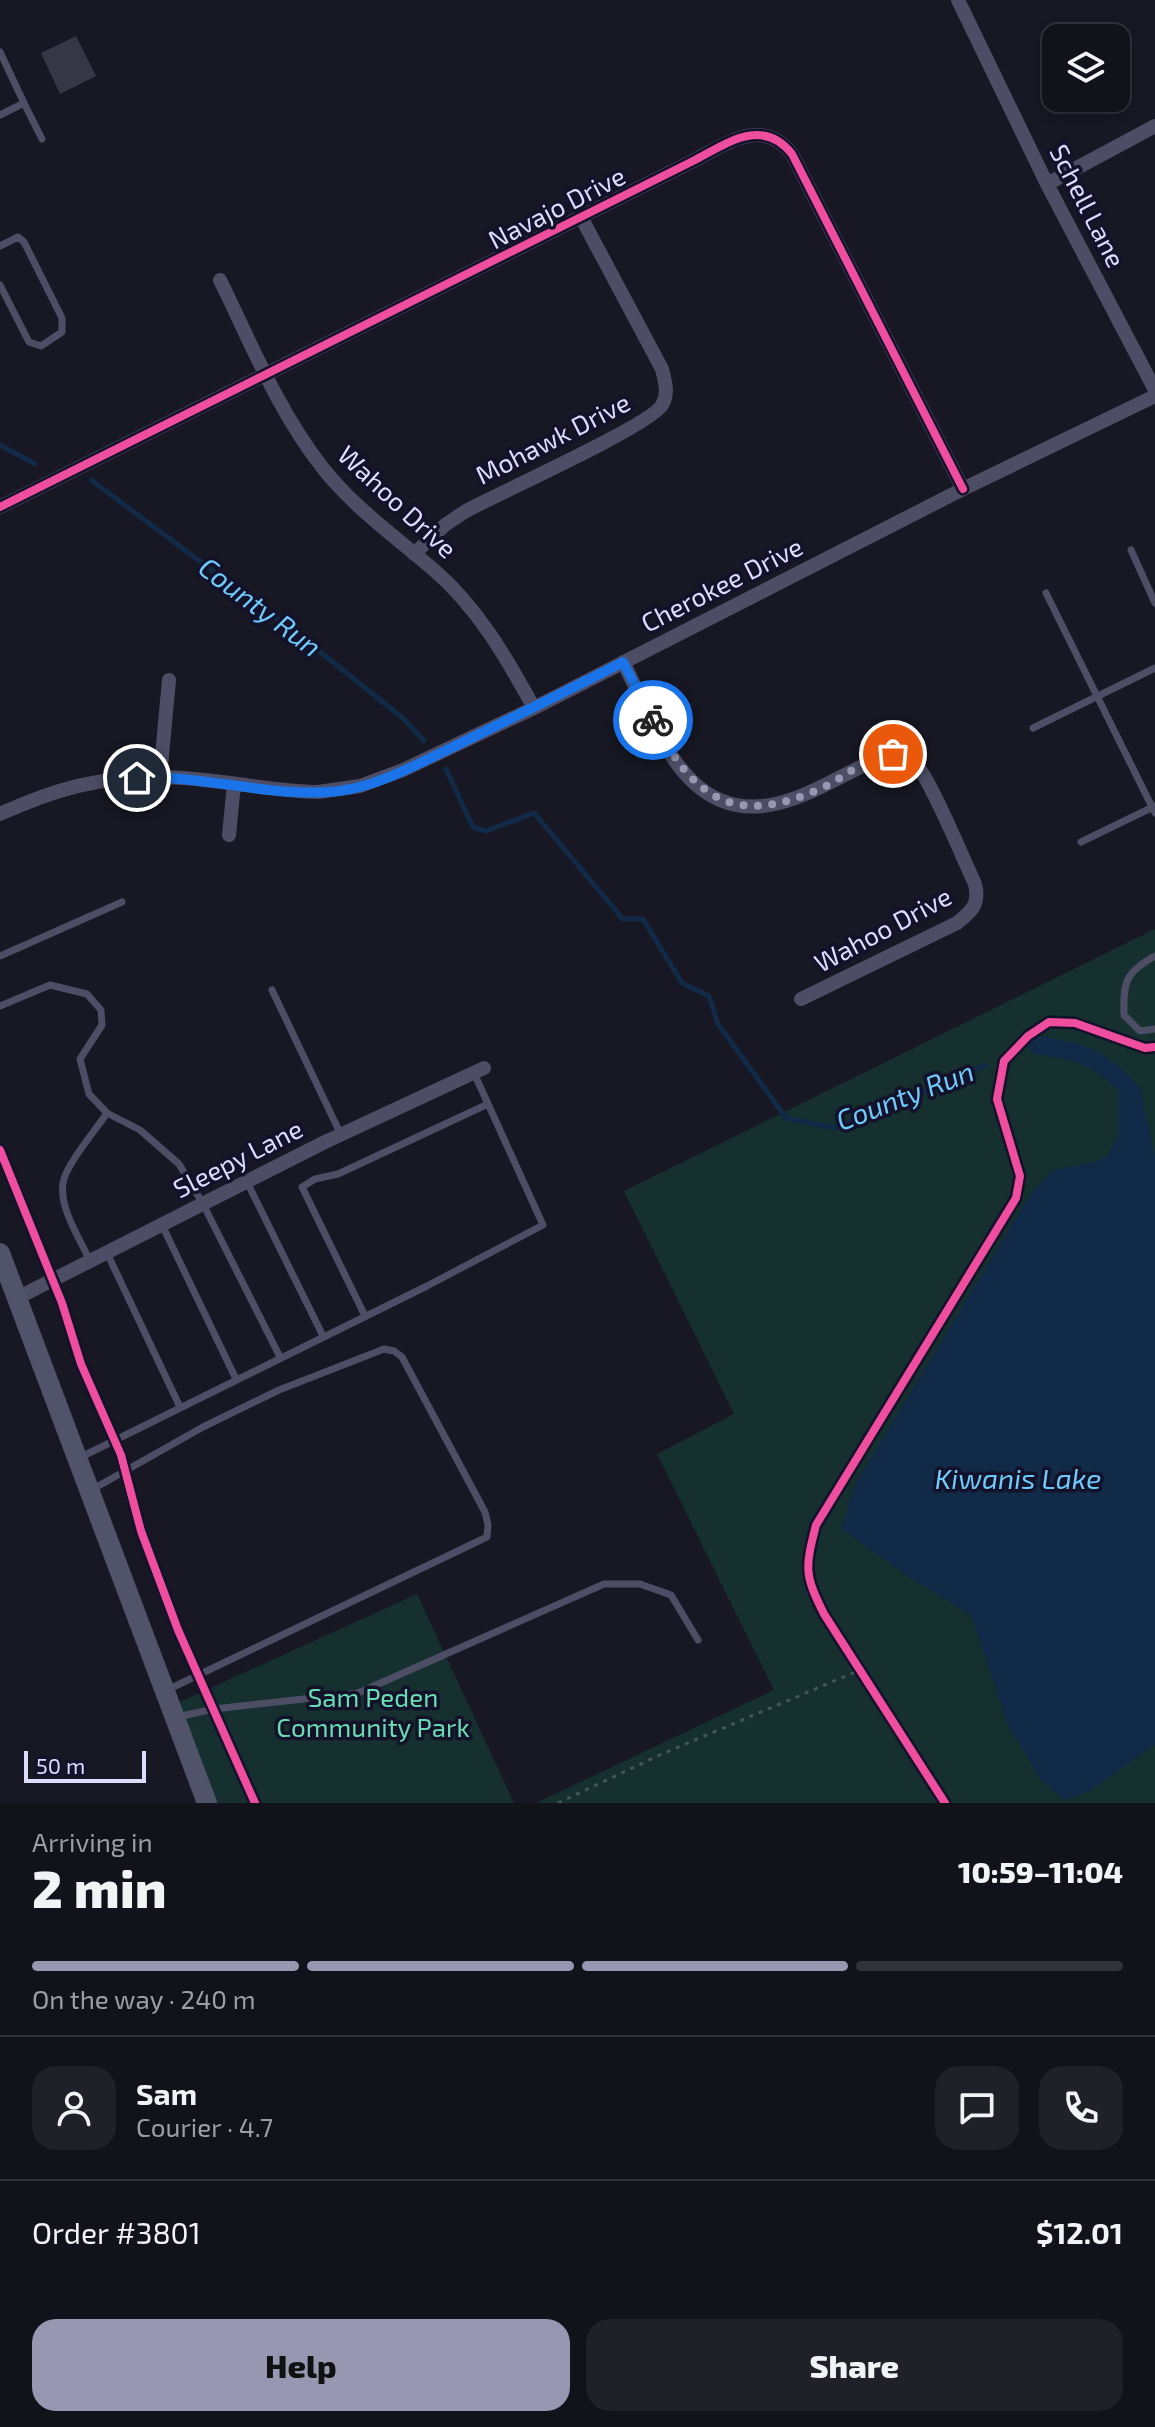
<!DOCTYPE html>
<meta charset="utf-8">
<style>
body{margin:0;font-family:"Exo 2",sans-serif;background:#1f2028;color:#f1f3f6;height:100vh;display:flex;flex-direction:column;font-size:30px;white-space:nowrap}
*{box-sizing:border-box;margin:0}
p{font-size:26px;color:#9c9ea3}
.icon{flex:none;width:44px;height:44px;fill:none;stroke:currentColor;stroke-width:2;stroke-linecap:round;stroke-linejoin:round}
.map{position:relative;height:1803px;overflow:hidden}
.side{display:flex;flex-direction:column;background:#12121b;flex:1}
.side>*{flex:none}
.buttons{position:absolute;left:1042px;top:24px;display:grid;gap:16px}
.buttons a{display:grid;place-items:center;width:88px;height:88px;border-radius:16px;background:#12121b;box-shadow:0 4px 12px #0003,0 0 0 2px #31323a;font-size:40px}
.scale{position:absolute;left:24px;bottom:20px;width:122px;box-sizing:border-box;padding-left:8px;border:4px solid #dcdcfe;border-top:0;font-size:22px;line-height:28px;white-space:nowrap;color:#dcdcfe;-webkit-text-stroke:6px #13122a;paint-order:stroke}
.pin{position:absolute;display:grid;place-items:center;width:68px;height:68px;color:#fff;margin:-34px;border:4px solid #fff;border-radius:50%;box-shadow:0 2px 8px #0007}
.courier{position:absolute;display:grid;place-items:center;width:80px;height:80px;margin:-40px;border:6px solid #1a73e8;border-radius:50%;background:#fff;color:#222;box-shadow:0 2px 10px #0007}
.headline em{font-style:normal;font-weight:800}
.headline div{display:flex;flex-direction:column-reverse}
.headline{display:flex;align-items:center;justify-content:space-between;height:136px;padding:0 32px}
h1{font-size:52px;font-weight:800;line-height:60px}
.bar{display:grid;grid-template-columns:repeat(4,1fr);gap:12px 8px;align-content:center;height:96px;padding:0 32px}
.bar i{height:10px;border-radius:6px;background:#31323a}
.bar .on{background:#9797b2}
.bar p{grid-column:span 4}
.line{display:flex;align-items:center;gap:20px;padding:0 32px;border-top:2px solid #31323a}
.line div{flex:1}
.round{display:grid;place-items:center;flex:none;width:84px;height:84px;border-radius:24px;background:#1f2028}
.cta{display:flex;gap:16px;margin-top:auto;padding:16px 32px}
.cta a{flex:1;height:92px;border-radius:24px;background:#9797b2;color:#111;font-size:32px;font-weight:800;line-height:92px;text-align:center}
.cta a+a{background:#1f2028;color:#f1f3f6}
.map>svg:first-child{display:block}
.green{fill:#15302e}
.water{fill:#102a48}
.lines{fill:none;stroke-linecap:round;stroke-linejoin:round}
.stream{stroke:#102a48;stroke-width:5}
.canal{stroke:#102a48;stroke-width:18}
.building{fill:#363646}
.path{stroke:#46545f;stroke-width:3;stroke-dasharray:4 6;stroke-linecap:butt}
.lane{stroke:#4d4e65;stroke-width:7}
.street{stroke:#4d4e65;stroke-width:14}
.secondary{stroke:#50536a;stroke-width:20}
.cycleway-casing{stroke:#13122a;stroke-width:13}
.cycleway{stroke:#ef4d9e;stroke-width:8}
.done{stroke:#9797b2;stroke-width:8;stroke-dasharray:0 14.4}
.route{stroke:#1a73e8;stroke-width:10}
.labels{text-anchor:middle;stroke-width:7;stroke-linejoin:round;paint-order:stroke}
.street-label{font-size:26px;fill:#dcdcfe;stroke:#13122a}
.park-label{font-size:26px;fill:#69ddb2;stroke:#13122a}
.water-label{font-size:28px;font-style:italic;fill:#6ecafa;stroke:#13122a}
</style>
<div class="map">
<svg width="1155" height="1803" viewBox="0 0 1155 1803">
<rect width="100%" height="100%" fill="#181824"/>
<!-- green -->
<path class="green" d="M1155,929V1803H536L774,1690L657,1454L734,1414L624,1191Z
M417,1594L514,1803H210L171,1706Z"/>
<!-- water -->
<path class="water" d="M1126,1073L1140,1088L1155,1156V1744L1090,1791L1065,1800L1041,1780L1008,1725L971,1615L909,1577L842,1529L854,1486L1032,1192L1054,1170L1098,1161L1107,1156L1118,1136V1088Z"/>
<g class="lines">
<!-- stream -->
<path class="stream" d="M0,445L35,464
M91,480L304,639L404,719L424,741
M446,769L473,827L486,831L534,813L623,919H643L682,983L709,996L718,1024L786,1118L835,1128L986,1065"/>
<!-- canal -->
<path class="canal" d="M1038,1045C1074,1051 1096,1055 1121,1081"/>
</g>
<!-- building -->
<path class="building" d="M76,36L96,76L60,94L41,53Z"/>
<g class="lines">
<!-- path -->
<path class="path" d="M558,1803L662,1754L860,1670"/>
<!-- lane -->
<path class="lane" d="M0,52L24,103L0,115
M24,103L42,139
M0,246L18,237L24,242L62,318V332L41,346L29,342L0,285
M1131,550L1155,603
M1046,593L1155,813
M1033,728L1155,668
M1081,842L1155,806
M0,956L122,902
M1155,956C1125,972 1123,983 1124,1015L1140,1031L1155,1029
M272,990L341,1135
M0,1006L50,985L87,994L101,1010L102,1025L80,1059L89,1094L107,1113L140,1130L179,1164L203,1204L280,1357
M247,1182L323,1336
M162,1225L236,1379
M107,1253L180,1407
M90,1261C80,1239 59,1208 63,1183C65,1166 97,1128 107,1113
M365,1316L302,1187L315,1179L338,1174L488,1104
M79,1458L427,1286L543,1225L474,1073
M93,1489L203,1427L279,1390L384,1349L394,1351L402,1357L485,1512L488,1525L487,1537L167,1690
M177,1717L214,1709L358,1693L604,1584H640L671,1595L698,1640"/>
<!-- street -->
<path class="street" d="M958,0L1047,184L1155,390
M1047,184L1155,126
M220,280C251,343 278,411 322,467C353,507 396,537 434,570C478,608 506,657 534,708
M0,507L693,161C726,144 762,116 792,154L963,489
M414,554L445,525L466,511C497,494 651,425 662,405C669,394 665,381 662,369L581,217
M623,662C643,701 661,751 693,782C774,858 871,731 912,760C927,770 964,861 975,884C980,904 972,911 957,923L801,999
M160,777L169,680
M0,814C55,789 98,777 159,777C212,777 265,791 318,792L360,786L403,770L534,708L963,489L1155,396
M229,835L234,784
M17,1298L325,1142L484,1068"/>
<!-- secondary -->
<path class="secondary" d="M0,1253L207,1803"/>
<!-- cycleway casing -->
<g class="cycleway-casing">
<path id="cycleway" d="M0,507L693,161C726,144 762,116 792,154L963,489
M0,1150L62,1303L81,1364L121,1455L141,1531L178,1630L255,1803
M945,1803L824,1614C804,1574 805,1568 816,1525L1016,1198L1020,1176L997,1099L1004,1061L1028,1036L1049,1022L1075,1023L1145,1048L1155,1047"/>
</g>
<!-- cycleway -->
<use href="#cycleway" class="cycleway"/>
</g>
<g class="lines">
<!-- done -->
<path class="done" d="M653,720C695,802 738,828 826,786C841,779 854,767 869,761C876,758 885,757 893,754"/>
<!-- route -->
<path class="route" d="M137,778C204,774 272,799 339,791C379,786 417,764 453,747C510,719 567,691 623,662L653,720"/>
</g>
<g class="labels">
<!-- street labels -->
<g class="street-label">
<text transform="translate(1087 206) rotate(63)" y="9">Schell Lane</text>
<text transform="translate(557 208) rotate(-27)" y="9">Navajo Drive</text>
<text transform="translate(553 439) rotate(-27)" y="9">Mohawk Drive</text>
<text transform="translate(397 502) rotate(43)" y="9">Wahoo Drive</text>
<text transform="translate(722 585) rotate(-27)" y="9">Cherokee Drive</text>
<text transform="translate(883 930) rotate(-28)" y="9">Wahoo Drive</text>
<text transform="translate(238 1159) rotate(-27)" y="9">Sleepy Lane</text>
</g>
<!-- park labels -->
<g class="park-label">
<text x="373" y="1707">Sam Peden<tspan x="373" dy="30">Community Park</tspan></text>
</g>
<!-- water labels -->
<g class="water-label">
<text transform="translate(260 607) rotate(37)" y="10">County Run</text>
<text transform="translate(905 1096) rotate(-21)" y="10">County Run</text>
<text x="1018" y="1489">Kiwanis Lake</text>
</g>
</g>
</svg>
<div class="buttons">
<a><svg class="icon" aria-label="layers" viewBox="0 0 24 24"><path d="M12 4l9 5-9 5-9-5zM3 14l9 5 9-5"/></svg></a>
</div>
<div class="scale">50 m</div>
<div class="pin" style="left:893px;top:754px;background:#ea580c"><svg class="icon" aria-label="bag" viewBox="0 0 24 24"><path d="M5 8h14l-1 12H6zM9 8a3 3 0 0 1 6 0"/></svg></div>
<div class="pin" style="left:137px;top:778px;background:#1f2937"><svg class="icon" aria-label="home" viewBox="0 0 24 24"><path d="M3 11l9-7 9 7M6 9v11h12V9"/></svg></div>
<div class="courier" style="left:653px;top:720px"><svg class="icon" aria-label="bike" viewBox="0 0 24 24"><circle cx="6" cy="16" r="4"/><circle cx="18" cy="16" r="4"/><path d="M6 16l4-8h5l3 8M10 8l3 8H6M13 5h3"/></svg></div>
</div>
<section class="side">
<div class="headline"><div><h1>2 min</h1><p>Arriving in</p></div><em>10:59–11:04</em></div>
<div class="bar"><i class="on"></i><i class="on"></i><i class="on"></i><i></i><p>On the way · 240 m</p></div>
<div class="line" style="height:144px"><a class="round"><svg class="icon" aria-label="person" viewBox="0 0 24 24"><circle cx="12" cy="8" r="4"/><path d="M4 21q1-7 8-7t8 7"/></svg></a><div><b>Sam</b><p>Courier · 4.7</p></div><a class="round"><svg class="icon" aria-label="chat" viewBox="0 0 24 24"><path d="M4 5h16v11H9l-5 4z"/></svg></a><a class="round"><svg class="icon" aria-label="phone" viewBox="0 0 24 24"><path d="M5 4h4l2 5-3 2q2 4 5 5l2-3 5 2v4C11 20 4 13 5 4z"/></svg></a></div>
<div class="line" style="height:104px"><div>Order #3801</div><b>$12.01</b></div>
<div class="cta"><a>Help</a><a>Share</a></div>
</section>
